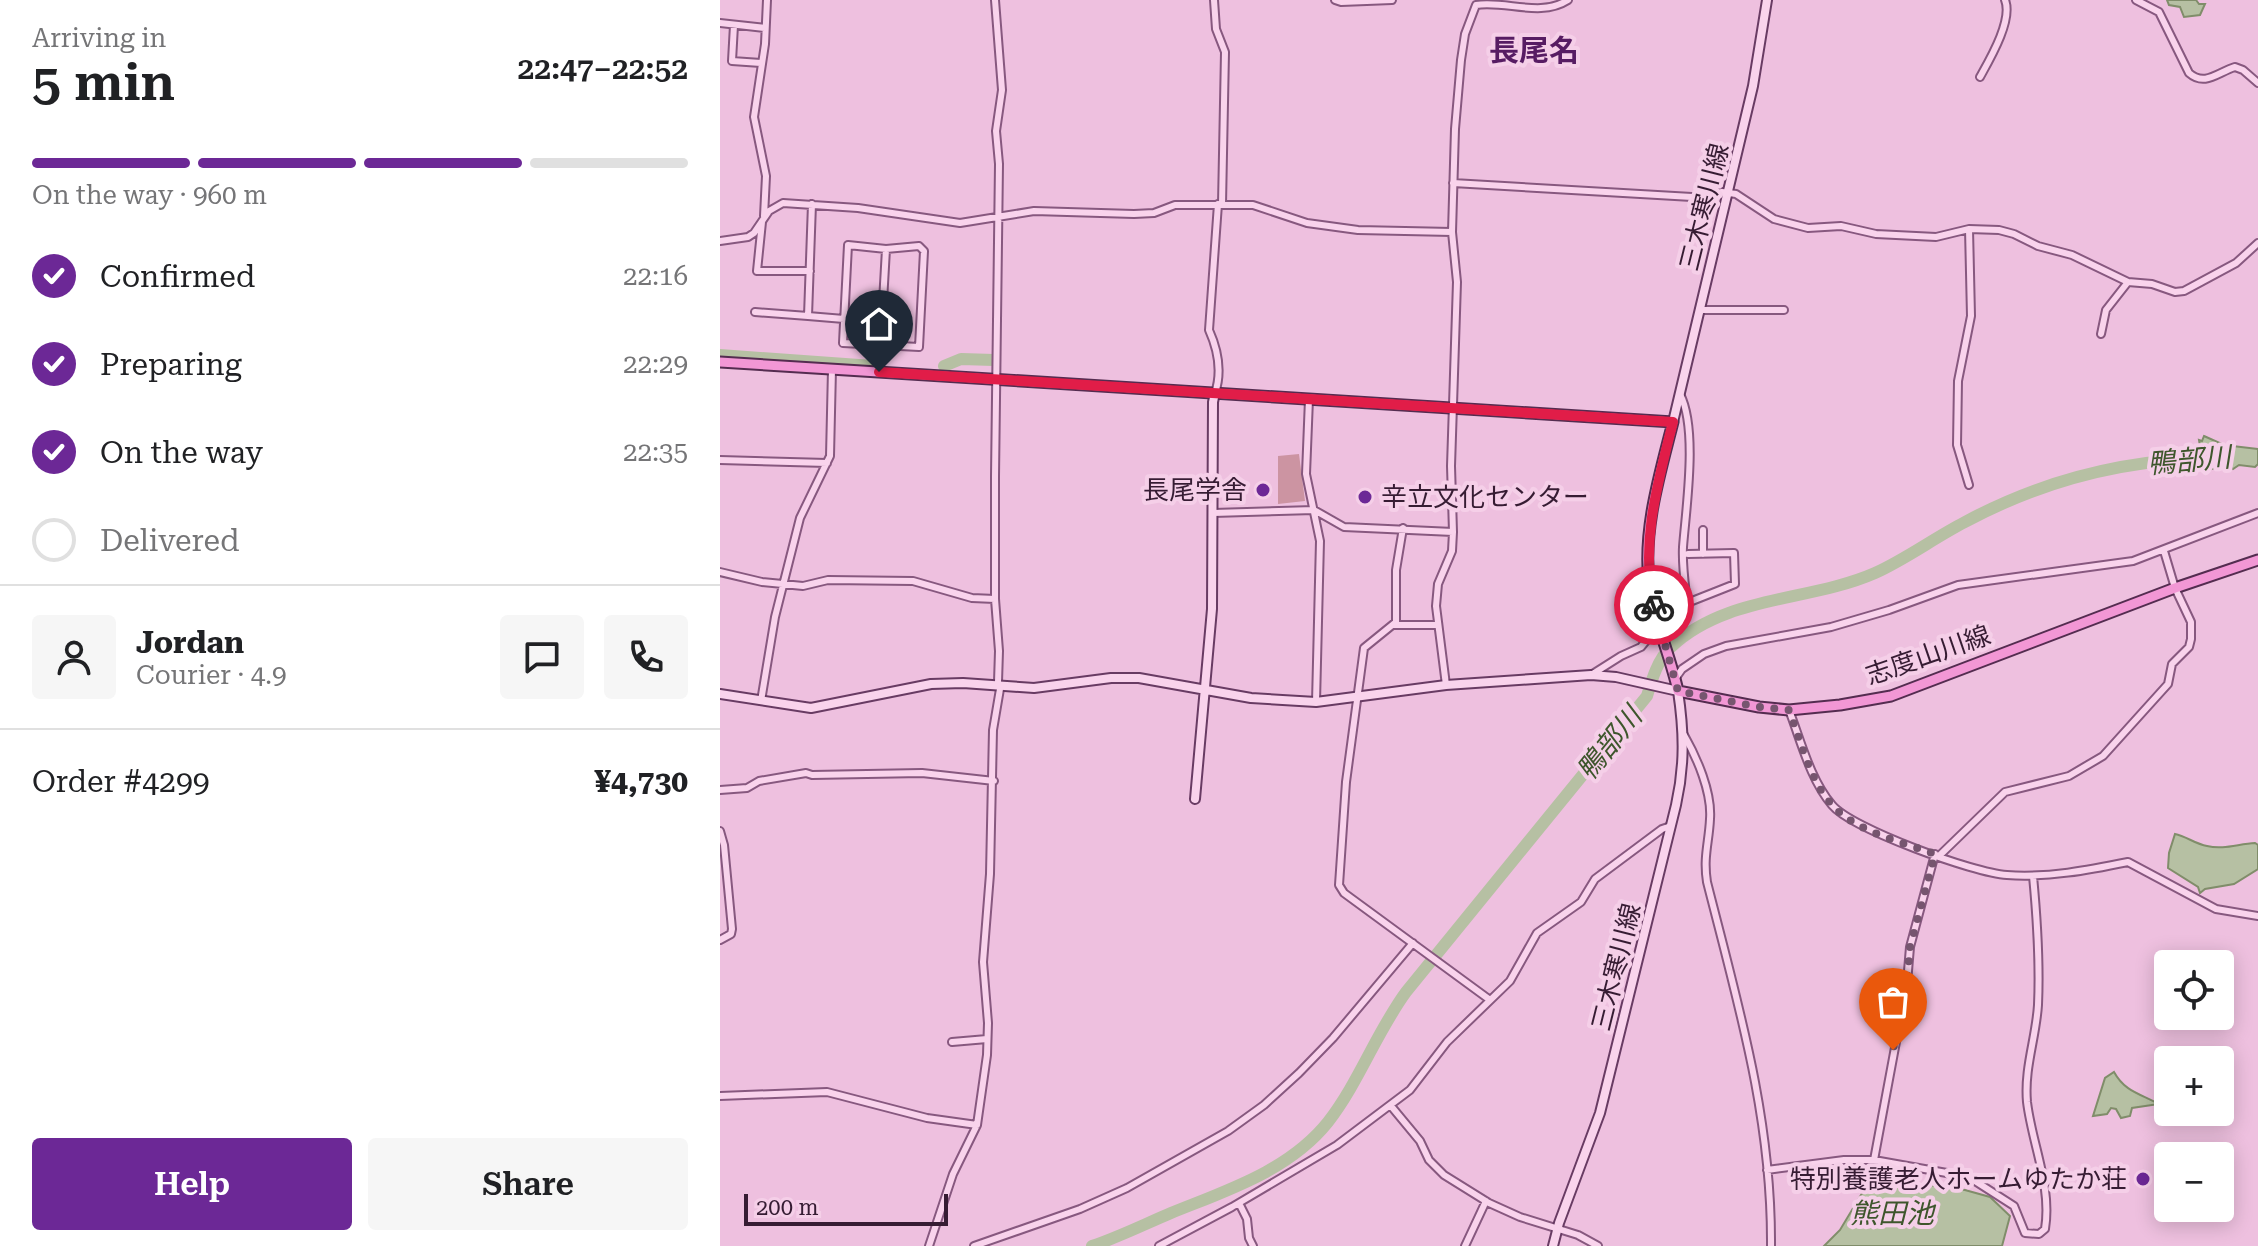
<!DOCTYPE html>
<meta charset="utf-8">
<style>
body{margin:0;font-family:"Roboto Serif","Noto Sans JP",serif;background:#f6f6f6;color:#202124;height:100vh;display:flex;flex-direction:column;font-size:30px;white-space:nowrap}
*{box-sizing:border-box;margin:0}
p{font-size:26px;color:#757577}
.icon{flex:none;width:44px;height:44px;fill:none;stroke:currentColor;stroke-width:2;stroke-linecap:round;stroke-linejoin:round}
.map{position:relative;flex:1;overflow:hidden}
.side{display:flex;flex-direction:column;background:#fff;width:720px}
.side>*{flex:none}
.buttons{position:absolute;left:1434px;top:950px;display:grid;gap:16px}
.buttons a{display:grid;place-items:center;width:80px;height:80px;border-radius:8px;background:#fff;box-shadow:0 4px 20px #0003;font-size:40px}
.scale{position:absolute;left:24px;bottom:20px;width:204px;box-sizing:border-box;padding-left:8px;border:4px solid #361c33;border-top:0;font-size:22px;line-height:28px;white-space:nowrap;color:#361c33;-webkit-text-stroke:6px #f5cfe8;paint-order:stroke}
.pin{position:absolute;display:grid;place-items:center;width:68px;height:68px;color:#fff;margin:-82px -34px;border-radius:50% 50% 50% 0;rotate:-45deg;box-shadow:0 0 8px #0007}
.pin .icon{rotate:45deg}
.courier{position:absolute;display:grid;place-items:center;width:80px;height:80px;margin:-40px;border:6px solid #e11d48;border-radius:50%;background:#fff;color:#222;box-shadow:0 2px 10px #0007}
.headline em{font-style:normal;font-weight:600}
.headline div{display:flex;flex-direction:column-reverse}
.headline{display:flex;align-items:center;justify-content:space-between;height:136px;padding:0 32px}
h1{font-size:52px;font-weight:600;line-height:60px}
.bar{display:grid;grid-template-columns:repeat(4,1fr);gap:12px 8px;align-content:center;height:96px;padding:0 32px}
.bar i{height:10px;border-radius:6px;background:#e0e0e0}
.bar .active{background:#6c2896}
.bar p{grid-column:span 4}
.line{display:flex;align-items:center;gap:20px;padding:0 32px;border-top:2px solid #e0e0e0}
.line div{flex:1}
.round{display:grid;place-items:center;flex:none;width:84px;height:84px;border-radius:8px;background:#f6f6f6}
ol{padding:0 32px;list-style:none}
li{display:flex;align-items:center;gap:24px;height:88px}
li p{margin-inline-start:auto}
li .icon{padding:8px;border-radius:50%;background:#6c2896;color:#fff;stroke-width:4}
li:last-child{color:#757577}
li i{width:44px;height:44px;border:4px solid #e0e0e0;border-radius:50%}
.action{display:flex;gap:16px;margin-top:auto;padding:16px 32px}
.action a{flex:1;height:92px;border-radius:8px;background:#6c2896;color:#fff;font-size:32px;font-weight:600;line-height:92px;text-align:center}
.action a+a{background:#f6f6f6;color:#202124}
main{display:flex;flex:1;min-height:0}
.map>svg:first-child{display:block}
.green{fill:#cc94a2}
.water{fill:#b6c0a3;stroke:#808d6a;stroke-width:2}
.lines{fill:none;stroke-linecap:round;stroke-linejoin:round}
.river{stroke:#b6c0a3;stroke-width:12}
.street-casing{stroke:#87587f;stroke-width:10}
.secondary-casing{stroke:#683b63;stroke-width:12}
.primary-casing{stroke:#542c50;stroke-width:13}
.street{stroke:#f9d3ec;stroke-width:6}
.secondary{stroke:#f9d3ec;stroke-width:8}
.primary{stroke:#f297d5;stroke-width:9}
.done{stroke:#76556f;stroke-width:8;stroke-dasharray:0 14.4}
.route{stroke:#e11d48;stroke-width:10}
.poi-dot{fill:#6c2896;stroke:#f5cfe8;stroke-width:3}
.labels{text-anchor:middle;stroke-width:8;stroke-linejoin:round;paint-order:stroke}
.street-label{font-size:26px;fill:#361c33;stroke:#f5cfe8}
.poi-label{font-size:26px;fill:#361c33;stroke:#f5cfe8;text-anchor:end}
.water-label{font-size:28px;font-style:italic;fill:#3e562c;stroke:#f5cfe8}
.quarter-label{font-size:30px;font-weight:bold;fill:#571c63;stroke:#f5cfe8}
</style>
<main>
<section class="side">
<div class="headline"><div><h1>5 min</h1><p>Arriving in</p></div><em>22:47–22:52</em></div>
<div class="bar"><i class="active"></i><i class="active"></i><i class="active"></i><i></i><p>On the way · 960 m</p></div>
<ol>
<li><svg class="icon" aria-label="check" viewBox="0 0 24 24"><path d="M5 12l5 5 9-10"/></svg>Confirmed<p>22:16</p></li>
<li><svg class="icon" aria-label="check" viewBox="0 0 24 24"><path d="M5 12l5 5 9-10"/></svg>Preparing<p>22:29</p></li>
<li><svg class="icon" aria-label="check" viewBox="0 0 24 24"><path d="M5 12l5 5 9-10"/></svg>On the way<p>22:35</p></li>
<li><i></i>Delivered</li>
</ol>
<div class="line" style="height:144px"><a class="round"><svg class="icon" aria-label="person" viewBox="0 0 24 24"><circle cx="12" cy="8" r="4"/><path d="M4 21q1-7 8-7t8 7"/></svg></a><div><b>Jordan</b><p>Courier · 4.9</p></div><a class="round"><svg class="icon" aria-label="chat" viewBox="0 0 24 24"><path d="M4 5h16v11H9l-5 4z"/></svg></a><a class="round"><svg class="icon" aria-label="phone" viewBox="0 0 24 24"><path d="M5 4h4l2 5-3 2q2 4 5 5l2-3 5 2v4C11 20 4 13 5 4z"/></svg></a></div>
<div class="line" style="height:104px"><div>Order #4299</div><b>¥4,730</b></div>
<div class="action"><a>Help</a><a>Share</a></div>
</section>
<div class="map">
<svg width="1538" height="1246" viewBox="0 0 1538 1246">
<rect width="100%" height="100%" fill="#eec0df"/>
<!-- green -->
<path class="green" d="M579,454L585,501L558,504V456Z"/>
<!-- water -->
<path class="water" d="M1447,0H1476L1479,4H1485L1480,15L1464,17L1460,7L1449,5Z
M1484,436L1504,445L1538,449V464L1535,467L1519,465L1513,469L1507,465L1484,471L1479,440L1482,441Z
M1455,834C1466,836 1475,844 1487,846C1503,850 1518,844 1535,843L1538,845V869L1514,884L1485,889L1480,893L1478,887L1448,868L1449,853Z
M1394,1072C1405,1092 1421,1094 1439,1104L1412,1108L1410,1116L1401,1118L1396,1109L1391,1108L1387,1114L1373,1116L1385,1078Z
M1165,1179L1245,1190L1270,1197L1290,1216L1282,1246H1104L1120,1230L1144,1190Z"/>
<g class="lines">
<!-- river -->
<path class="river" d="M0,355L153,366
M224,366L241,359L274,360
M372,1246C399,1237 425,1224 451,1213C505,1191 569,1171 608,1122C639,1082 656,1033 686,992L927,696C932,679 938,659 951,647C1006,595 1089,602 1155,573C1186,559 1214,538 1245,522C1323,480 1406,459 1495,458"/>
<!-- street casing -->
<g class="street-casing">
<path id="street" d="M494,0L496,29L505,52L502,204
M615,0L621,2L672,0
M1416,0L1439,12L1469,73C1485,87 1498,72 1515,67L1523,70L1538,83
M0,23L45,28
M14,25L12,61L41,63
M1260,77C1270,59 1293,20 1285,0
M733,183L972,197H984L1002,192L1016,194L1054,219L1088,228L1121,226L1156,234L1216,237L1249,229L1279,230L1294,234L1318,246L1352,255L1408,282L1432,284L1455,292L1464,291L1516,263L1538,243
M92,204L88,316L124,319
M44,216L46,176L34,117L45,44L47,0
M42,222L37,271H90
M1249,229L1251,316L1238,381L1237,445L1249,485
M0,241L28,237L34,233L49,211L63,203L138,208L240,223L314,211L414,214L434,213L455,205H533L587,223L638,230L732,232
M128,245L166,249L199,246L204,251L199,347L123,343Z
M979,310H1064
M35,312L88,316
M1381,334L1386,310L1408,282
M159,372L166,249
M495,393C502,372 498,350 489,330L498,204
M589,399L586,474L600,541L596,702
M0,460L107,463
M493,513L594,510L624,527L733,532
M683,528L676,570V622L644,648L626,782L619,885L624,893L770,1000
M983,530V554
M0,572L42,582L83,586L108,580L193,581L252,598L275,599
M967,603L1015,584L1014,553L968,554
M673,625H717
M871,675L901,656L921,647L938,626L967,603C965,585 962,566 963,547C966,508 978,429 960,394
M955,679L962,669L984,654L1006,646L1111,627L1169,610L1238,585L1413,561L1538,513
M726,685L716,606L718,584L732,551L733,532L731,466L737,282L732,232L735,129L741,60L745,34L756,5C786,0 820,18 848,0
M41,701L55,617L80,518L110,456L112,369
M1069,710C1081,741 1090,779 1112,805C1132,829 1254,873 1287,875C1327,878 1369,870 1408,862L1496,909L1538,916
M964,735C977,758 992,792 990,819C989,842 983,857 987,882C1018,1004 1052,1118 1051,1246
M0,790L27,788L39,781L86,773L92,775L202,773L274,781
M0,831L4,845L12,929L11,934L0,940
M1219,856L1285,792L1349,776L1383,756L1448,684L1452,664L1469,647L1471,639V622L1455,588L1444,551
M232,1042L267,1039
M0,1096L107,1092L207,1118L257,1125
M671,1106L700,1141L709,1160L724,1175L769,1203L800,1217L858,1235L878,1246
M1154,1160L1187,983L1190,947L1215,854
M1047,1170L1124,1160H1154L1238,1175L1255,1181L1294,1206L1305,1233L1319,1234L1325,1229C1332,1186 1312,1144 1307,1102C1304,1068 1316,1038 1318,1005C1320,961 1317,918 1313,876
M519,1203L527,1219L529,1238L533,1246
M209,1246L233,1174L257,1125L267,1055L268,1023L263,962L270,874L273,730L280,689L278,682L279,651L275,599V477L279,164L276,131L282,90L275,0
M254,1246L360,1209L407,1188L508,1131L544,1105L579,1073L613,1038L693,943
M439,1246L512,1207L617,1145L690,1090L727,1042L790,981L817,933L861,902L875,879L942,829L951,826
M745,1246L766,1201"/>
</g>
<!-- secondary casing -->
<g class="secondary-casing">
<path id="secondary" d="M953,422L1033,86L1047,0
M0,694L91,708L211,684L243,683L314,688L391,678H419L531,698L596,702L726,685L871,675L896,677L958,691C964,731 965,765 956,805L880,1113L839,1223L833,1246
M475,799L492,609L493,402L495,393"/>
</g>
<!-- primary casing -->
<g class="primary-casing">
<path id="primary" d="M0,362L953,422C940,474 923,528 929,582C933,619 950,654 958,691L1039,707L1069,710L1120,705L1171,696L1455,588L1538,560"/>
</g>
<!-- street -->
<use href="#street" class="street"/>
<!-- secondary -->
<use href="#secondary" class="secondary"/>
<!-- primary -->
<use href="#primary" class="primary"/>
</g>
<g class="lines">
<!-- done -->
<path class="done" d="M934,605L958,691L1039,707L1069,710C1082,744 1092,792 1123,815C1149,835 1185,843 1215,854L1190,947L1187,983L1173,1050"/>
<!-- route -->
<path class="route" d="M159,372L953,422C938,482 920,543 934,605"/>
</g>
<!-- markers -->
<g class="poi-dot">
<circle cx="543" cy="490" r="8"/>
<circle cx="645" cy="497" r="8"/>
<circle cx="1423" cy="1179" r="8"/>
</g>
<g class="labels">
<!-- street labels -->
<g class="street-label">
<text transform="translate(984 207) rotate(-76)" y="9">三木寒川線</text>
<text transform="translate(1208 655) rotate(-19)" y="9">志度山川線</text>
<text transform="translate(896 967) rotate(-76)" y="9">三木寒川線</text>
</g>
<!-- poi labels -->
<g class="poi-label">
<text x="527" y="499">長尾学舎</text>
<text x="661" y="506" text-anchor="start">辛立文化センター</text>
<text x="1407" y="1188">特別養護老人ホームゆたか荘</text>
</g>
<!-- water labels -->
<g class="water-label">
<text transform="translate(1469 460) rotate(-5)" y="10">鴨部川</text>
<text transform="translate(889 743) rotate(-51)" y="10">鴨部川</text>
<text x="1172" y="1223">熊田池</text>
</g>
<!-- quarter labels -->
<g class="quarter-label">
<text x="814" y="61">長尾名</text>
</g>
</g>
</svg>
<div class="buttons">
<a><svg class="icon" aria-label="locate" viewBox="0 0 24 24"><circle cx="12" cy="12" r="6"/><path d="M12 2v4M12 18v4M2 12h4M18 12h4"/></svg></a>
<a>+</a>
<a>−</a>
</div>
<div class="scale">200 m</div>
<div class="pin" style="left:1173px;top:1050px;background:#ea580c"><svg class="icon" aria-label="bag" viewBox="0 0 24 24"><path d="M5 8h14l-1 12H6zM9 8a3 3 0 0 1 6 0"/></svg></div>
<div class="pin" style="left:159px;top:372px;background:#1f2937"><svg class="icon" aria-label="home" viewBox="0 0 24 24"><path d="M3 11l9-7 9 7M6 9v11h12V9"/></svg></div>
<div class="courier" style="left:934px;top:605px"><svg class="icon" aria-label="bike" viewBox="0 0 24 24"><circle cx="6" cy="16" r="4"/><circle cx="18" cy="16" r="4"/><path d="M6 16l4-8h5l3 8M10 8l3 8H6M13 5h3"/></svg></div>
</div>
</main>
